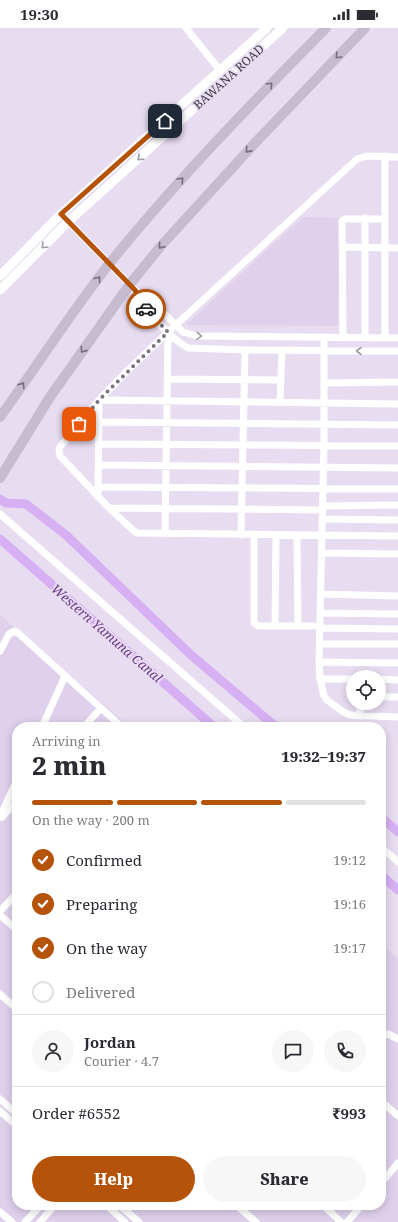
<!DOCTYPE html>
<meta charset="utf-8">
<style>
body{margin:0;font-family:"Noto Serif",serif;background:#f7f7f7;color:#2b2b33;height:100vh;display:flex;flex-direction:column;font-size:15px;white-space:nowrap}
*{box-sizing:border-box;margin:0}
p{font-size:13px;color:#7c7c81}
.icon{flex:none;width:22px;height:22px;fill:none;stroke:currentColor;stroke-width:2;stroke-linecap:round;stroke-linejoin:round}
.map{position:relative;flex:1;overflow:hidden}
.sheet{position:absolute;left:12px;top:694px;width:374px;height:488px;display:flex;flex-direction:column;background:#fff;border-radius:16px;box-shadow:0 2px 10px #0003}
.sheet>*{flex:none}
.controls{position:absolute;left:346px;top:642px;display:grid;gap:8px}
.controls a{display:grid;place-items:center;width:40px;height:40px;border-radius:50%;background:#fff;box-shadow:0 2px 10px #0003;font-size:20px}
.pin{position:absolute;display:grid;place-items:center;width:34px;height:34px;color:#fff;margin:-17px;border-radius:8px;box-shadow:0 2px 6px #0006}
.courier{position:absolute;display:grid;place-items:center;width:40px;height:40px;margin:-20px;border:3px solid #b45309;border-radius:50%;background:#fff;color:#222;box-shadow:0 1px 5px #0007}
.headline em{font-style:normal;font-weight:800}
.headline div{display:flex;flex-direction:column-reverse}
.headline{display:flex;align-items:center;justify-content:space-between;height:68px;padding:0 20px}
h1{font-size:26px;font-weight:800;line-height:30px}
.bar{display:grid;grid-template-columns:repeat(4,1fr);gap:6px 4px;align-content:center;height:48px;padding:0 20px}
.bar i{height:5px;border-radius:3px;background:#e1e1e2}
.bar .on{background:#b45309}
.bar p{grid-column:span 4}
.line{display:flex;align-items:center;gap:10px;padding:0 20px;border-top:1px solid #e1e1e2}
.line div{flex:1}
.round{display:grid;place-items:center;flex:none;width:42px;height:42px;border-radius:21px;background:#f7f7f7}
ol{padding:0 20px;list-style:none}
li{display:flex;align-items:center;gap:12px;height:44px}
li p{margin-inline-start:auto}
li .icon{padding:4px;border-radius:50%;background:#b45309;color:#fff;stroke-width:4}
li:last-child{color:#7c7c81}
li i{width:22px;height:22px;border:2px solid #e1e1e2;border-radius:50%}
.action{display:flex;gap:8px;margin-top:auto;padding:8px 20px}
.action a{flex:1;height:46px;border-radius:24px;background:#b45309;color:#fff;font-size:16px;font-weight:800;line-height:46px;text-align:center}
.action a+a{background:#f7f7f7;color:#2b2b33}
.status{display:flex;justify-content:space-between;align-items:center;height:28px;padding:0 20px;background:#fff;direction:ltr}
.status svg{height:11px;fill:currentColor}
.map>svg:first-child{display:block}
.built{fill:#dfd0ec}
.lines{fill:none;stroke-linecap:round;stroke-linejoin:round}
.canal{stroke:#d7b0f3;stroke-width:9}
.minor{stroke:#fff;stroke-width:7}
.tertiary{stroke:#fff;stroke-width:9}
.secondary{stroke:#c7bbd0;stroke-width:10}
.oneway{stroke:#756e7b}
.oneway2{stroke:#9f9da1}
.done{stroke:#7a7380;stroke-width:4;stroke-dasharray:0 7.2}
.route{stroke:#b45309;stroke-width:5}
.labels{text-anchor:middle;stroke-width:4;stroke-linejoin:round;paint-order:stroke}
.street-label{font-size:12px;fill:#3f3b43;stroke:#e8dcf1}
.water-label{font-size:13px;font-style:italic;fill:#683886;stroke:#e8dcf1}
</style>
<div class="status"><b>19:30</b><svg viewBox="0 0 49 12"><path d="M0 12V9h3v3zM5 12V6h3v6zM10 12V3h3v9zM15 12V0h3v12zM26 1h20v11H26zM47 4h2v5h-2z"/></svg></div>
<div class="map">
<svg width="398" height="1194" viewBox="0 0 398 1194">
<rect width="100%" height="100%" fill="#e8dcf1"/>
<!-- built -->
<path class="built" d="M304,189L340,190L338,298L186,297L272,217Z
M0,587L130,699H17V1177H381V916L398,931V1194H0Z"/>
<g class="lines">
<!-- canal -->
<path class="canal" d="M0,471L6,475L26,476L66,507L191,627L276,699
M0,511L214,699
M381,789L398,804
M381,847L398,862"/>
<!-- minor -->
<path class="minor" d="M186,0L227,51
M398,129L367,128L357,131L168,304L127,343L99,372L60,419L59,422L60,428L109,480L134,503L137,505L398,508
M61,186L135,262L146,268L183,304L197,308L398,310
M342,219L398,220
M135,262C143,281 170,310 188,320L245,322L398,323
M324,310V416L319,634L320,651L324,668L327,672L342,683L350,687L398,689
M343,310L342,193L345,191H385
M365,310V190
M385,310V128
M167,351L281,352
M324,355L398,354
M280,374L282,323
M98,394L398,397
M98,416L398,418
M98,437L398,440
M98,459L398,461
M98,469L99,372L398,376
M323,478L398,477
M109,480L323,482
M0,486L244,699
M322,491L398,492
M165,506L168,304
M241,507L245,322
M254,507V595L258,598H320
M297,507L298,598
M322,525L398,526
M321,566L398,568
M320,585L398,586
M275,598L276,507
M320,600L398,601
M320,616H398
M0,623L9,606L15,603L18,605L122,699
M319,634L398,635
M320,651H353
M379,651L398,652
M379,669H398
M360,675V688
M42,699L65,648
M84,699L101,680
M0,789L17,752
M2,789L17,773
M381,819L398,834
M0,883L17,865
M0,887L17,902
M0,966L17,981
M381,1008L388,1006L398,1011
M0,1071L17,1086
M381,1073L398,1088
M0,1083L17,1098
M381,1155L398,1135
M106,1177L125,1194
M119,1177L139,1194
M236,1177L256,1194
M323,1177L341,1194
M0,1184L12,1194
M25,1194L41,1177
M40,1194L55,1177
M347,1194L362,1177"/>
<!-- tertiary -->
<path class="tertiary" d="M0,248L61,186L267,0
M0,262L68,194L283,0"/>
<!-- secondary -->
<path class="secondary" d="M0,389C37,338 70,286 109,236C176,153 251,76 326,0
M0,450L50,369L130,256L160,219L254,116L365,0"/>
</g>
<!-- one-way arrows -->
<defs><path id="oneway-chevron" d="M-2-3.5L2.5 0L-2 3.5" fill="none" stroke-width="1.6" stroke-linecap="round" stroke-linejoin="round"/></defs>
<g class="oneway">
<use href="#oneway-chevron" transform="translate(338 28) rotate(134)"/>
<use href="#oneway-chevron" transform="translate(270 57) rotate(-46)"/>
<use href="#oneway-chevron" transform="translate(248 122) rotate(132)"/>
<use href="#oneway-chevron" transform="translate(181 152) rotate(-47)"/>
<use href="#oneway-chevron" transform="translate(161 218) rotate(131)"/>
<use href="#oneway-chevron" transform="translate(98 251) rotate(-52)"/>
<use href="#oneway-chevron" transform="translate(83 322) rotate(125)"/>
<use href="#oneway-chevron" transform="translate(22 357) rotate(-56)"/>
</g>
<g class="oneway2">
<use href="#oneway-chevron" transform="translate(140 130) rotate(138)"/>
<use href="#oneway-chevron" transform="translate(44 218) rotate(135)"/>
<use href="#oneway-chevron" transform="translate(199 308) rotate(4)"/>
<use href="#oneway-chevron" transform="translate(359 323) rotate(-180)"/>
</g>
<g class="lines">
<!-- done -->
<path class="done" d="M79,396L99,372L168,304L146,281"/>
<!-- route -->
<path class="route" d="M146,281L141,275L135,262L61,186L165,93"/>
</g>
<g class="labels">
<!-- street labels -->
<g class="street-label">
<text transform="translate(229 49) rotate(-42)" y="4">BAWANA ROAD</text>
</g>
<!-- water labels -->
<g class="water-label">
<text transform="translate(107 605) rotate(41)" y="5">Western Yamuna Canal</text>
</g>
</g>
</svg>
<div class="controls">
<a><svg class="icon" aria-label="locate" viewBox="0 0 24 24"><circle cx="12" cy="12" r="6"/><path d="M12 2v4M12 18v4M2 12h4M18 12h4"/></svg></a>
</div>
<div class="pin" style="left:79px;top:396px;background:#ea580c"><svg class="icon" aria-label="bag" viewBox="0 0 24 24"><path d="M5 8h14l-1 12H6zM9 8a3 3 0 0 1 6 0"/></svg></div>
<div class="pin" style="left:165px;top:93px;background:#1f2937"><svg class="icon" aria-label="home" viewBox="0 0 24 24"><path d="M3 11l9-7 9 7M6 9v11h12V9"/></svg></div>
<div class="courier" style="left:146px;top:281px"><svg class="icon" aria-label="car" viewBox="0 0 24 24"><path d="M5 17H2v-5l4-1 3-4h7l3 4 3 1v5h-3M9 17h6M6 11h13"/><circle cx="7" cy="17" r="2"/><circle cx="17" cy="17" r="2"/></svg></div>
<section class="sheet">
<div class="headline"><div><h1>2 min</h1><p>Arriving in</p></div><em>19:32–19:37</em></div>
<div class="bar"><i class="on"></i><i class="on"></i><i class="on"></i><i></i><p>On the way · 200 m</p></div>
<ol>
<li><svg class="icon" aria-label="check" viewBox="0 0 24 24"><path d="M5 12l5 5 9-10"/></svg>Confirmed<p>19:12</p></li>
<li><svg class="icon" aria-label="check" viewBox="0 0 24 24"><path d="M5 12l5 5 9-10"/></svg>Preparing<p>19:16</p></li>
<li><svg class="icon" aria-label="check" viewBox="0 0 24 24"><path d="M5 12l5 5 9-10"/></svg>On the way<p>19:17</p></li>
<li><i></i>Delivered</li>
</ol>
<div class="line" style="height:72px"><a class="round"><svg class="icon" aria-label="person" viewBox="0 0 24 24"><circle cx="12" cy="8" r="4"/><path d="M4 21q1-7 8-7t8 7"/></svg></a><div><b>Jordan</b><p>Courier · 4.7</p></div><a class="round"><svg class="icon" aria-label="chat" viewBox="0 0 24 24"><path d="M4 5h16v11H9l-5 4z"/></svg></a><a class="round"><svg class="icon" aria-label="phone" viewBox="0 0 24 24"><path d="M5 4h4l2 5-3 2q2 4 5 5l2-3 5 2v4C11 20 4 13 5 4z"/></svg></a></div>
<div class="line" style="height:52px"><div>Order #6552</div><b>₹993</b></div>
<div class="action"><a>Help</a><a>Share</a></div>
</section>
</div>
